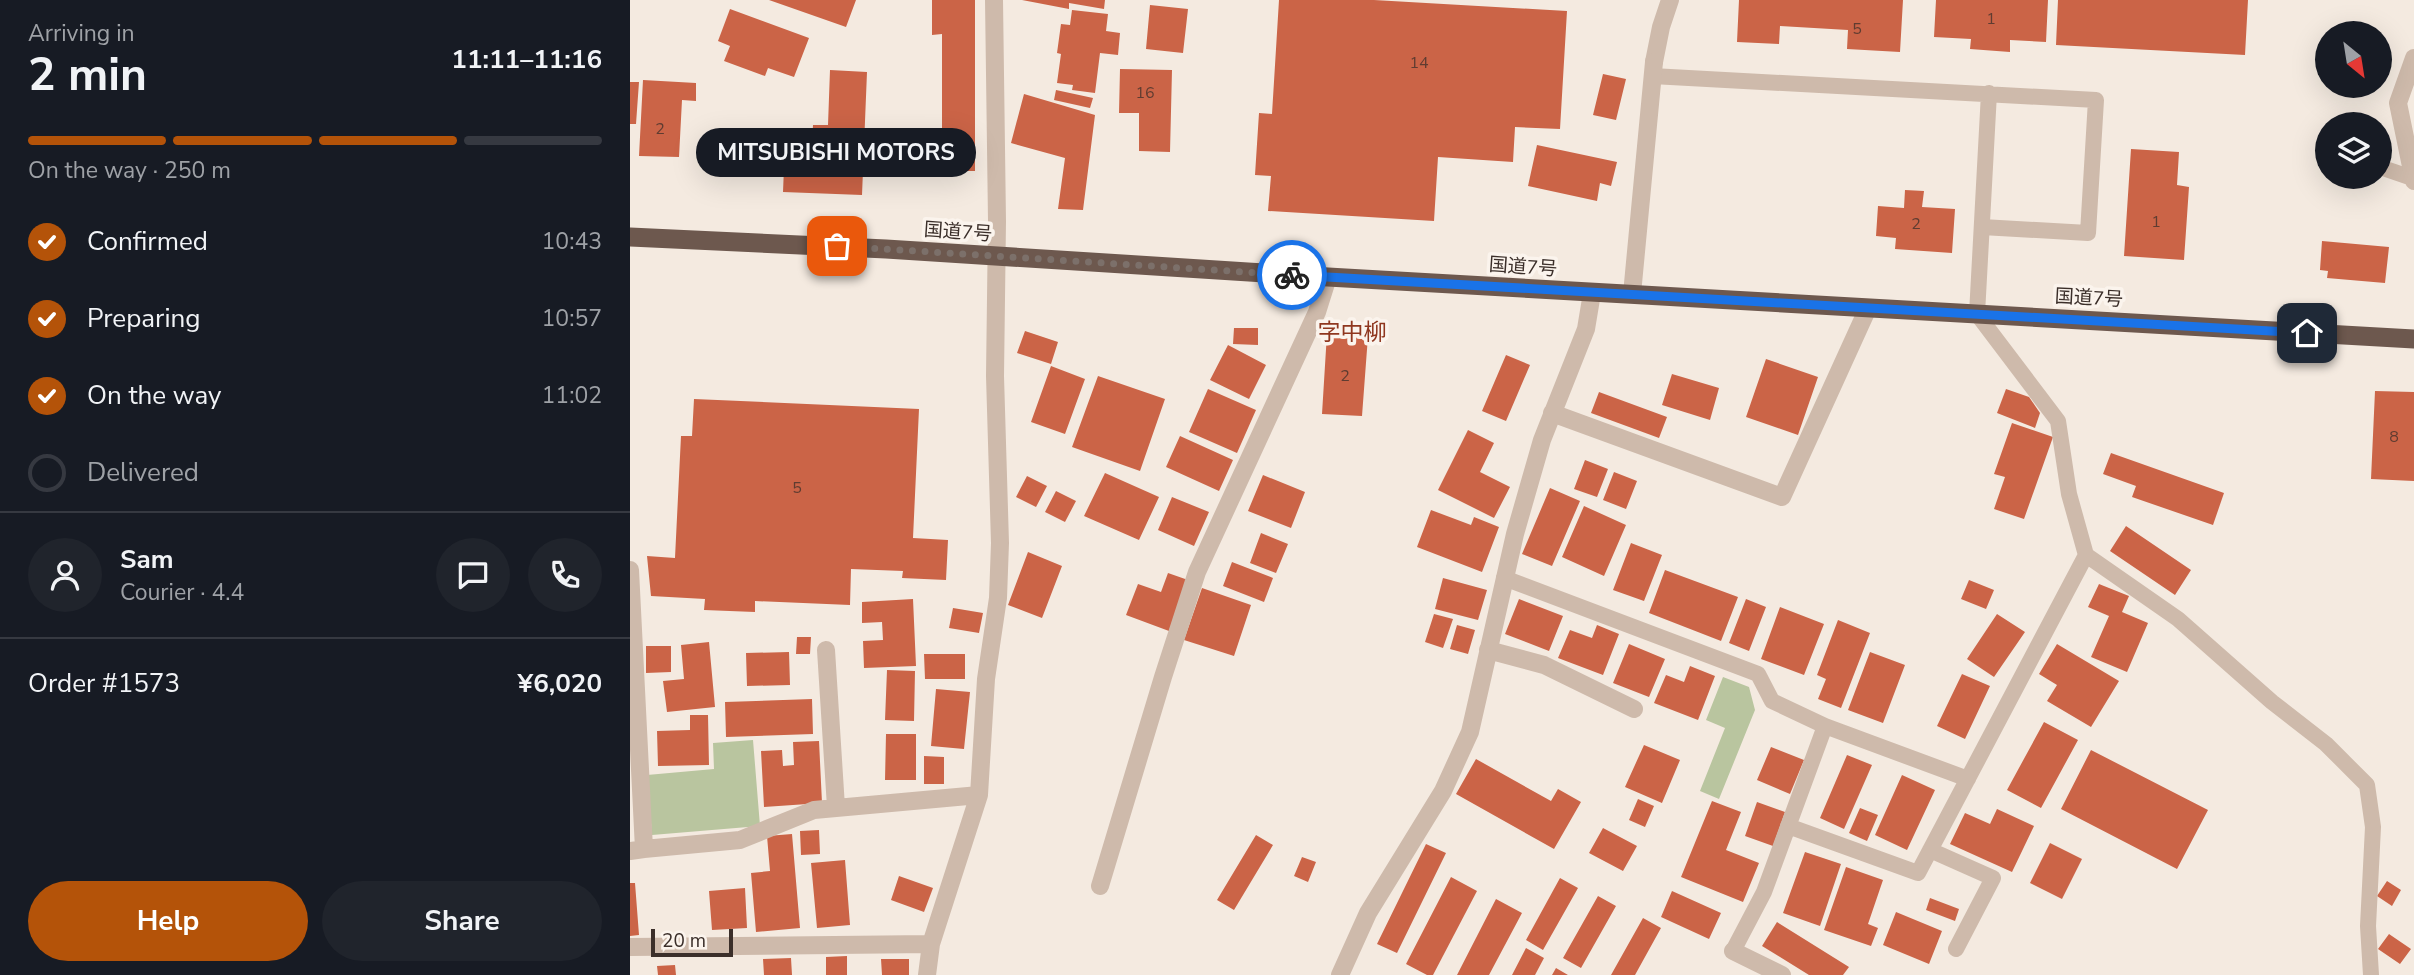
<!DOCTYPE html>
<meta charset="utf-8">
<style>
body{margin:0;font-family:"Nunito Sans","Noto Sans JP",sans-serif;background:#20242c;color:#f1f3f6;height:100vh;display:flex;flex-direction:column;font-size:26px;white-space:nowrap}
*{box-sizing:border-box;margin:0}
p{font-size:23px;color:#9ea1a6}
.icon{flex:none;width:38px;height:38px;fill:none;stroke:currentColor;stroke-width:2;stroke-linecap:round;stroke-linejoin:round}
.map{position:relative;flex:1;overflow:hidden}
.details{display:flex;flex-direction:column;background:#171b24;width:630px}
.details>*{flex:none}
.needle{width:46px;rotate:150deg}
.tools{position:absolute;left:1685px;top:21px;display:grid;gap:14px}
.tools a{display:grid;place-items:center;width:77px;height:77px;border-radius:50%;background:#171b24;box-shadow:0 7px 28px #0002;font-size:35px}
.scale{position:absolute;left:21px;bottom:18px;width:82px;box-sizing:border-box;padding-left:7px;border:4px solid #3b2f2a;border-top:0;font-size:19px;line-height:24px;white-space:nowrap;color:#3b2f2a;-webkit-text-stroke:5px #fbf4ed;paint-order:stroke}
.pin{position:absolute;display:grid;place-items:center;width:60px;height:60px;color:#fff;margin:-30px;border-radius:14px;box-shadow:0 4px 10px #0006}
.courier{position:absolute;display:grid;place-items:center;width:70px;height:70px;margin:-35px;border:5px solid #1a73e8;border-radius:50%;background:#fff;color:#222;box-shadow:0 2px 9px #0007}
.bubble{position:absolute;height:49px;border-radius:24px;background:#171b24;box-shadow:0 7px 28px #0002;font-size:23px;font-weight:700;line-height:49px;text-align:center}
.summary em{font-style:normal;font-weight:700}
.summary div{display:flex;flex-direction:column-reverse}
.summary{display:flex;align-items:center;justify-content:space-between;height:119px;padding:0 28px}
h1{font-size:46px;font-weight:700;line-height:52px}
.bar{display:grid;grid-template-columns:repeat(4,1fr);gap:10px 7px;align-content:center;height:84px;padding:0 28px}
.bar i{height:9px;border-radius:5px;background:#363941}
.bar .current{background:#b45309}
.bar p{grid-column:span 4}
.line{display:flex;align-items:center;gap:18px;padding:0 28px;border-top:2px solid #363941}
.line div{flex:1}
.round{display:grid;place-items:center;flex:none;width:74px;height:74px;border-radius:37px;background:#20242c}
ol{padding:0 28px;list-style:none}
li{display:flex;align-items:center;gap:21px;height:77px}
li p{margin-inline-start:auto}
li .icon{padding:7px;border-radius:50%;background:#b45309;color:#fff;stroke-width:4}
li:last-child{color:#9ea1a6}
li i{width:38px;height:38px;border:4px solid #363941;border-radius:50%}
.button{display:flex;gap:14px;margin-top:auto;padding:14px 28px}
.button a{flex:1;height:80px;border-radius:42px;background:#b45309;color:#fff;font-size:28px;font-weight:700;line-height:80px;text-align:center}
.button a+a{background:#20242c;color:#f1f3f6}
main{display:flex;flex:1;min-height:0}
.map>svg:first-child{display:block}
.green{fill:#b9c59f}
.building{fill:#cb6447}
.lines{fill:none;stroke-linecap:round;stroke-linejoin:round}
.service{stroke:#cebaab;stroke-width:16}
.minor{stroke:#cebaab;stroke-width:18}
.tertiary{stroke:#cebaab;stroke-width:18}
.trunk{stroke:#6d584e;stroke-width:19}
.done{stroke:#7c706a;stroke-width:7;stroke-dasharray:0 12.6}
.route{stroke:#1a73e8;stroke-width:9}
.labels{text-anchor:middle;stroke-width:7;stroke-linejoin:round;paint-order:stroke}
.number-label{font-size:16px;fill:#5f3c31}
.street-label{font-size:19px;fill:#3b2f2a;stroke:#fbf4ed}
.quarter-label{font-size:23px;fill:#8f371f;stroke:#fbf4ed}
</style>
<main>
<section class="details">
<div class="summary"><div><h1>2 min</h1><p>Arriving in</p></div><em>11:11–11:16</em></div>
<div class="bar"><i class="current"></i><i class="current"></i><i class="current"></i><i></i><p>On the way · 250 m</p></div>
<ol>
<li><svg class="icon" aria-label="check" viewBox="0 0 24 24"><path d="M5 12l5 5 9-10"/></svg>Confirmed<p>10:43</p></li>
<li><svg class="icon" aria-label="check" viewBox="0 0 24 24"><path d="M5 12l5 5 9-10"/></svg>Preparing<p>10:57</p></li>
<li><svg class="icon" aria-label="check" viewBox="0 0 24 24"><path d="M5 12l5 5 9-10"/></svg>On the way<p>11:02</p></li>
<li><i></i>Delivered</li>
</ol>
<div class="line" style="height:126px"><a class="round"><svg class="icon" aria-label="person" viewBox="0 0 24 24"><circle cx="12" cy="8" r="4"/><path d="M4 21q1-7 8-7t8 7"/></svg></a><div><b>Sam</b><p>Courier · 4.4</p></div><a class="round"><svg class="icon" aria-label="chat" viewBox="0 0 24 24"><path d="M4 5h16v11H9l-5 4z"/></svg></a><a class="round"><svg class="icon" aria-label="phone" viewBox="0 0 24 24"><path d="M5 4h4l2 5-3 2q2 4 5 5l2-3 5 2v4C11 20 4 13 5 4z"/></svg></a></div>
<div class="line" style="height:91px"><div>Order #1573</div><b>¥6,020</b></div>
<div class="button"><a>Help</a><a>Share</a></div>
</section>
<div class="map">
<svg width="1784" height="975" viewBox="0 0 1784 975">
<rect width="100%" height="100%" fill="#f4eae0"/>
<!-- green -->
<path class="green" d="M1093,677L1119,687L1125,710L1089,799L1070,791L1095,728L1076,720Z
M123,740L130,826L22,835L17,775L84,769L83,743Z"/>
<!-- building -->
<path class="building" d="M139,0H226L216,27Z
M302,0H345V171H300V152H312V34L302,35Z
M392,0H475L474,9L439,3V9Z
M649,0H744L937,11L930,129L885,127L883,162L808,157L804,221L638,211L641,176L625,175L629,113L642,114Z
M1109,0H1273L1270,52L1217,49L1218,30L1150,26L1149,44L1107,42Z
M1306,0H1418L1416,42L1380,40V52L1340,49L1341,39L1304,37Z
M1428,0H1618L1615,55L1426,45Z
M520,5L558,9L553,53L516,49Z
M100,9L179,38L164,77L138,68L135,76L94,61L100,46L88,41Z
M442,10L478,14L476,31L490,33L488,55L470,53L465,93L442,90L443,85L427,83L431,54L427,53L431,24L440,25Z
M490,69L542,70L540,152L509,151V113H489Z
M200,70L237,72L232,195L153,192L155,143L182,144L183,125H198Z
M973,74L996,79L986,120L963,115Z
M13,80L66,83V101L52,100L49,157L9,156Z
M0,82H9L6,124H0Z
M426,90L463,98L460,108L424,100Z
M394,94L465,115L453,210L428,209L435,158L381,143Z
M907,145L987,162L981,186L970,183L967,201L898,186Z
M1501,149L1549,152L1547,185L1559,187L1554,260L1494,256Z
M1275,190L1294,191L1292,207L1325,209L1322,253L1265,249L1266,238L1246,236L1248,206L1274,208Z
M1692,241L1759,247L1755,283L1697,278L1698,271L1690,270Z
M604,328H628V345L603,344Z
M395,331L428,342L421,364L387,353Z
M697,333L738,336L732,416L692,414Z
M598,345L636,365L619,399L580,380Z
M876,355L900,365L876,421L852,411Z
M1136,359L1188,377L1168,435L1116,417Z
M421,366L455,379L435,434L401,422Z
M1042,374L1089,388L1080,420L1032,405Z
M468,376L535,399L510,471L442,447Z
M578,389L626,410L607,453L559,432Z
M1376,389L1399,397L1410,413L1405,428L1367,413Z
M1745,391L1784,392V481L1741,479Z
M969,392L1037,417L1029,438L961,413Z
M64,399L289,409L283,538L318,540L316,580L272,578L273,571L221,569L220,605L125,601V612L74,610L75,599L21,596L17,556L45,558L51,436H62Z
M1382,423L1423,437L1394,519L1364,509L1375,477L1364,474Z
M838,430L864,443L850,472L880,487L864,518L808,490Z
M550,436L603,460L589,491L536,467Z
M1481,453L1594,493L1583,525L1502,497L1506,486L1473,474Z
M955,460L978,469L967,497L944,489Z
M984,472L1007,481L996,509L973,500Z
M475,473L529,497L509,540L454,516Z
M633,475L675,492L661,528L618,511Z
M397,476L417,486L406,507L386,497Z
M920,488L950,501L922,566L892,554Z
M426,491L446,501L435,522L415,512Z
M542,497L579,512L564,546L528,530Z
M954,506L996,525L974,576L932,557Z
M801,510L841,525L844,517L869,527L852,572L787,547Z
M1496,526L1561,570L1545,595L1480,551Z
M631,533L658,544L646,573L620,563Z
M1001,543L1032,555L1014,601L983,590Z
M398,552L432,566L412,618L378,605Z
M602,562L643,578L634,602L593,586Z
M1035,570L1108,597L1091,641L1019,613Z
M538,573L558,580L539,631L496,615L508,584L531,592Z
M813,578L857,590L848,620L805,609Z
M1339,580L1364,590L1356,609L1331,599Z
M1469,584L1499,596L1492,612L1518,623L1497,672L1461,657L1479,616L1458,607Z
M572,588L621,605L604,656L554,640Z
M283,599L286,666L234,668L233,641L253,640L252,622L232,623V602Z
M889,599L933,616L919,651L875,634Z
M1116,599L1136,607L1119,651L1099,643Z
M1150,607L1194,624L1174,675L1131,659Z
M323,608L353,613L349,633L319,628Z
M804,614L823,619L813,648L795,642Z
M1367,614L1395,632L1364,677L1337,659Z
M1208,620L1240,633L1211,708L1188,699L1196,679L1187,675Z
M827,625L845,630L838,654L820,649Z
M967,625L989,634L973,675L928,658L940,630L962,638Z
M167,637H181L180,654H166Z
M79,642L85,707L37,712L33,681L54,679L51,645Z
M999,644L1035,659L1019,697L983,683Z
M1427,644L1489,681L1461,727L1417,701L1427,685L1409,674Z
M16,646H41V672L16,673Z
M159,652L160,685L117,686L116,653Z
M1240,652L1275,665L1253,723L1218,710Z
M294,654H335V679H295Z
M1060,666L1085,676L1068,720L1024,703L1036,675L1054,682Z
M257,670L285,671L284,721L255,720Z
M1332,674L1360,686L1335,739L1307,726Z
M306,689L340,692L334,749L301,746Z
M182,699L183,734L96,737L95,702Z
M60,715H78L79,765L28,766L27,731L60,730Z
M1414,722L1448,740L1411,808L1377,790Z
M256,734H286V780H255Z
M189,741L192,803L134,807L131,751L152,750L153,766L164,765L163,742Z
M1014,745L1050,760L1032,803L995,787Z
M1141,747L1174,760L1160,794L1127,780Z
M1461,750L1578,810L1547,869L1431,809Z
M1217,755L1242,765L1214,829L1190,818Z
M294,756L314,757V784H294Z
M846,759L921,801L928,789L951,802L924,849L826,794Z
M1272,775L1305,790L1277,850L1245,835Z
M1008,799L1024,806L1015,827L999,820Z
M1082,801L1111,812L1096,850L1129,863L1113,902L1051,877Z
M1127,802L1155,812L1143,846L1115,836Z
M1230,808L1248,815L1237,841L1219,833Z
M1367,809L1404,826L1382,872L1320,844L1335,813L1360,824Z
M973,828L1007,846L993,871L959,853Z
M189,830L190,854L171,855L170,831Z
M162,834L170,928L126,932L121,873L140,871L137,836Z
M626,835L643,845L604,910L587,900Z
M1420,843L1452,859L1432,899L1400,883Z
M796,844L816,853L767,953L747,944Z
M1175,852L1211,864L1190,926L1153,913Z
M672,857L686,862L678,882L664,876Z
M215,860L220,925L187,928L181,863Z
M1216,867L1253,880L1238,924L1248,928L1241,946L1194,930Z
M269,876L303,888L294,912L261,900Z
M821,877L847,891L803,975H797L776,964Z
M930,878L948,888L913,950L896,940Z
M1757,881L1771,890L1762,906L1747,896Z
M0,883H5L9,935L0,936Z
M115,888L117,928L82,930L79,891Z
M1042,891L1091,913L1079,939L1031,917Z
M968,896L986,906L951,968L933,958Z
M1300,898L1329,909L1325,921L1296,910Z
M866,899L892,913L859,975H827Z
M1266,912L1312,931L1299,964L1253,945Z
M1013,918L1031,928L1005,975H981Z
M1147,922L1219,967L1213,975H1179L1132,946Z
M1759,934L1781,949L1770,964L1748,949Z
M896,948L914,958L905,975H882Z
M217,956V975H196V957Z
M161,958L162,975H134L133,959Z
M251,959H279V975H252Z
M45,965L46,975H28L27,966Z
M926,968L938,975H922Z"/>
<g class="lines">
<!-- service -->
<path class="service" d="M1022,76L1466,100L1458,233L1352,227
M1359,93L1347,314L1428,421L1439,494L1456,555L1548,619L1642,702L1696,744L1737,785L1743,827L1738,926L1741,975
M1750,167L1782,178
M874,578L1128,674L1142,701L1195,726L1134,892L1103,951
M1195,726L1338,779
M1158,826L1288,873L1456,555
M1300,850L1363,878L1326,949"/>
<!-- minor -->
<path class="minor" d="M1784,58L1768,103L1784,181
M1024,62L1031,27L1040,0
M922,413L1152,497L1238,308
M0,570L14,849L0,851
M196,650L206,807
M858,650L914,665L1004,709
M14,849L110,840L184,810L349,795
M470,886L533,677L567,572L687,312L698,277
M0,947L301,944
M1103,951L1152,975
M297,975L301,944L349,795L356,679L368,598L370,543L365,376L367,221L364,0
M710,975L738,913L813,791L840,732L885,534L912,440L956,329L962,293"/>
<!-- tertiary -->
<path class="tertiary" d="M1002,294L1024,62"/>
<!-- trunk -->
<path class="trunk" d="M0,237L256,249L698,277L1784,339"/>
</g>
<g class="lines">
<!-- done -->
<path class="done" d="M207,246L662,275"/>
<!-- route -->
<path class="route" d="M662,275L1677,333"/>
</g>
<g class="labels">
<!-- number labels -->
<g class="number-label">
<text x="1361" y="24">1</text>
<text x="1227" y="34">5</text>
<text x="789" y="68">14</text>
<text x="515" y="98">16</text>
<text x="30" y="134">2</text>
<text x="1526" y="227">1</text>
<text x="1286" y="229">2</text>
<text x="715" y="381">2</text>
<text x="1764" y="442">8</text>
<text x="167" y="493">5</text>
</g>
<!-- street labels -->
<g class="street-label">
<text transform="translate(328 231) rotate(4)" y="7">国道7号</text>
<text transform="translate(893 266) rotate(4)" y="7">国道7号</text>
<text transform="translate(1459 297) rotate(3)" y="7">国道7号</text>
</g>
<!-- quarter labels -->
<g class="quarter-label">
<text x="722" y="340">字中柳</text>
</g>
</g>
</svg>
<div class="tools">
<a><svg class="needle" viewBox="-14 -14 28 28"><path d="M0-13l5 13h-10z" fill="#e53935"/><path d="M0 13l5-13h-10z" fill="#9ea1a6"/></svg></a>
<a><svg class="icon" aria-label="layers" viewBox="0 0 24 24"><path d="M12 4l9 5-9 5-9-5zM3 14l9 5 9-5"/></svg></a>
</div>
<div class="scale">20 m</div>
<div class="pin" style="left:207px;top:246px;background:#ea580c"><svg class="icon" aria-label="bag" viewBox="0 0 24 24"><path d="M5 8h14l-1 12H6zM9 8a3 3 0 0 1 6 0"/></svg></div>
<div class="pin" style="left:1677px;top:333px;background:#1f2937"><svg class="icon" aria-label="home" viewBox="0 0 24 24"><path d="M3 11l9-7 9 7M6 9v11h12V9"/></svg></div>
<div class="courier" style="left:662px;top:275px"><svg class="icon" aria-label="bike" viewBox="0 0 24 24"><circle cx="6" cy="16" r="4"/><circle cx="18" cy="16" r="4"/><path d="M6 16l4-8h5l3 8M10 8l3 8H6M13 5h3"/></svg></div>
<div class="bubble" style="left:66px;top:128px;width:280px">MITSUBISHI MOTORS</div>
</div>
</main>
